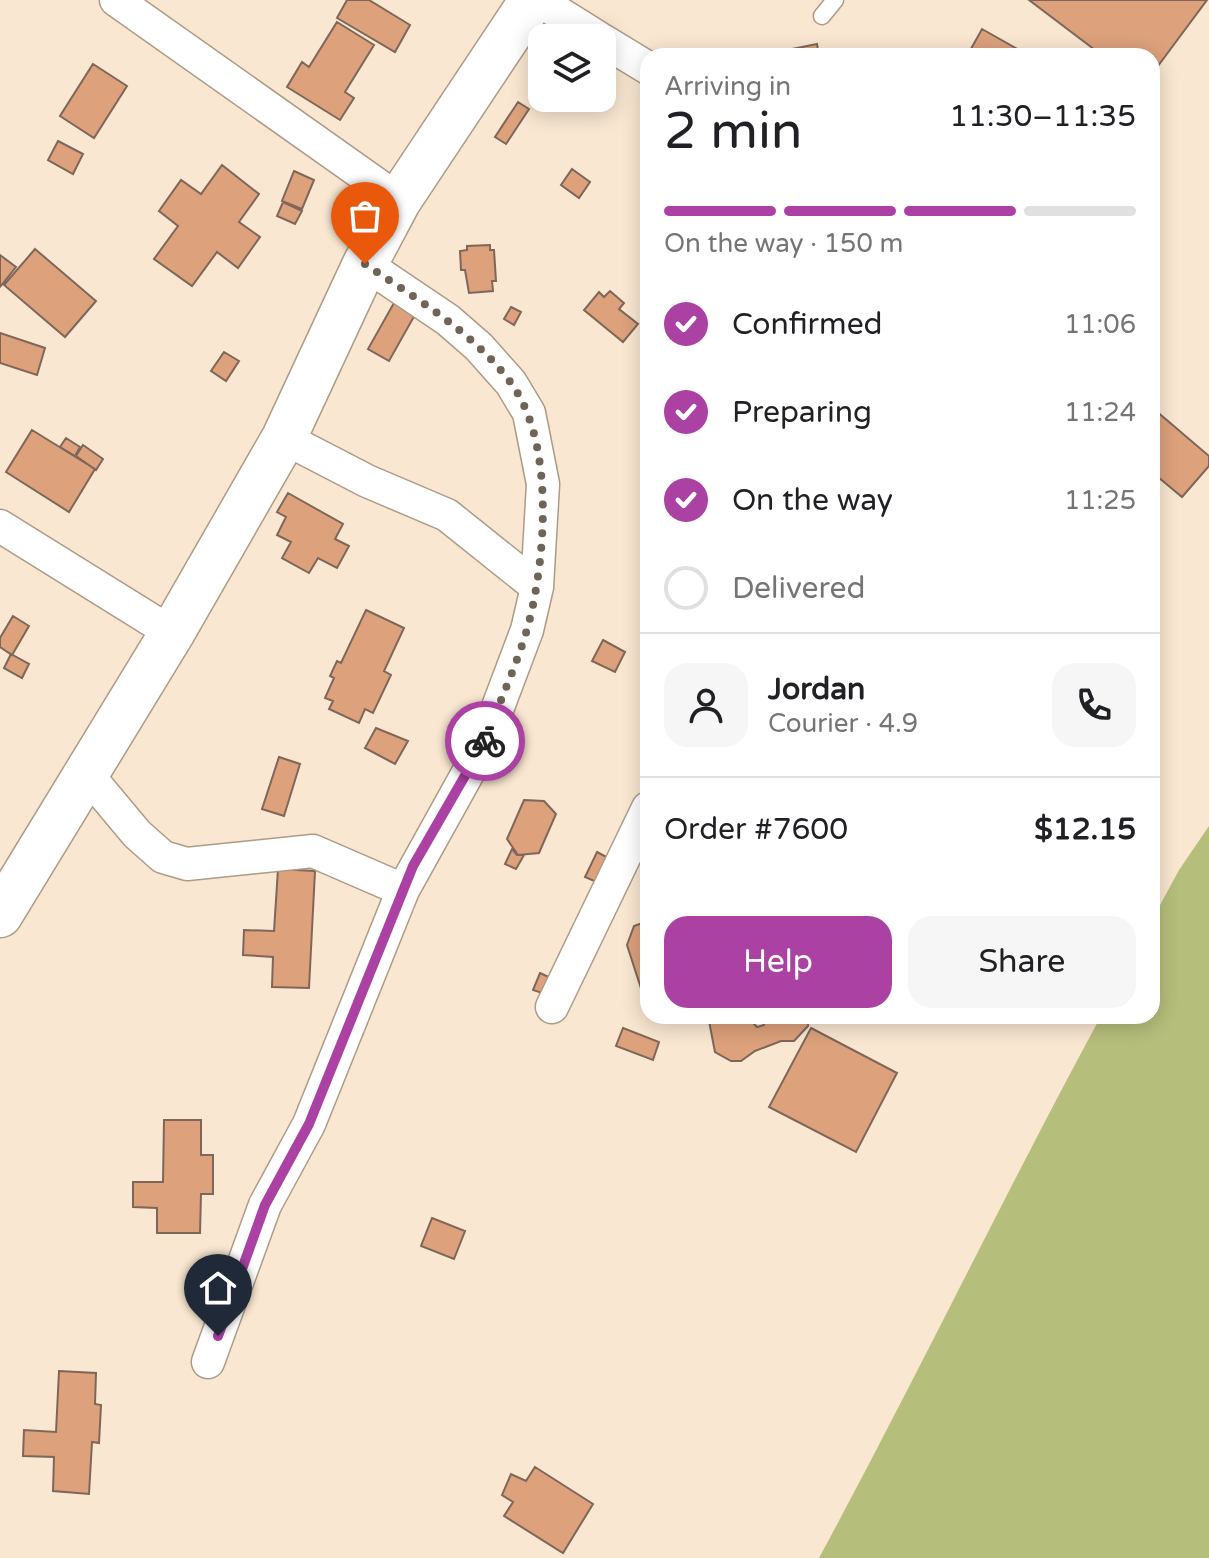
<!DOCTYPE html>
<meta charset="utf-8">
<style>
body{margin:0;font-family:"Varela Round",sans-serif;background:#f6f6f6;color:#202124;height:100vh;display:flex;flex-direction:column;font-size:30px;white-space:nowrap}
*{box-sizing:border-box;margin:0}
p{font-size:26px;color:#757577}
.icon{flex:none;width:44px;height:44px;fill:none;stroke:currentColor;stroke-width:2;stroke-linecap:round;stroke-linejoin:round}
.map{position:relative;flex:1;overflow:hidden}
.details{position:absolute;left:640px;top:48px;width:520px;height:976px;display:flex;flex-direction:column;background:#fff;border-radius:24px;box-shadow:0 4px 20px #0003}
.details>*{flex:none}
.buttons{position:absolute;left:528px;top:24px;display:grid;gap:16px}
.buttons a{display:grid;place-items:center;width:88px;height:88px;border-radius:16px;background:#fff;box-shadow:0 4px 20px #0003;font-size:40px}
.pin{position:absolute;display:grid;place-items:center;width:68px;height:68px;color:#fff;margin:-82px -34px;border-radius:50% 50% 50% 0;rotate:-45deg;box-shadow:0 0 8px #0007}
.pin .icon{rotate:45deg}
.courier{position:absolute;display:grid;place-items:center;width:80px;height:80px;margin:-40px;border:6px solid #aa41a3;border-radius:50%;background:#fff;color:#222;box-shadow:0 2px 10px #0007}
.overview em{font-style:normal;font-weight:600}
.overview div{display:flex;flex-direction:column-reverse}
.overview{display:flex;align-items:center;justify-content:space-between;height:136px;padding:0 24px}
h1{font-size:52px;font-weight:600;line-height:60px}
.bar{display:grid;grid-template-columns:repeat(4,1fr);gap:12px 8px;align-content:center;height:96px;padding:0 24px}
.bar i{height:10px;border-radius:6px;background:#e0e0e0}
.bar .on{background:#aa41a3}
.bar p{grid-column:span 4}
.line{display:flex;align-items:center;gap:20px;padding:0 24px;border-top:2px solid #e0e0e0}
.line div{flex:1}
.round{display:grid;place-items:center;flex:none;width:84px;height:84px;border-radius:24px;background:#f6f6f6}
ol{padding:0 24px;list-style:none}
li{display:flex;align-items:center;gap:24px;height:88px}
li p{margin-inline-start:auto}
li .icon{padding:8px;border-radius:50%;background:#aa41a3;color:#fff;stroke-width:4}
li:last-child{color:#757577}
li i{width:44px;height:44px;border:4px solid #e0e0e0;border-radius:50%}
.primary-button{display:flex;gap:16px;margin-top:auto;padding:16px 24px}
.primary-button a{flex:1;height:92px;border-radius:24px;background:#aa41a3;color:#fff;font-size:32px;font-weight:600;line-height:92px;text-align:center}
.primary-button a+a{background:#f6f6f6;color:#202124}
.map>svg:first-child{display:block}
.water{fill:#b6be7c}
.building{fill:#dda17c;stroke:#7e675a;stroke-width:2}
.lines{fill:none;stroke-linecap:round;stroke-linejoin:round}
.lane-casing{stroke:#ac9b86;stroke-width:19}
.street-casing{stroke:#ac9b86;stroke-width:35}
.secondary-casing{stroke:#ac9b86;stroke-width:47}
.lane{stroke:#fff;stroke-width:16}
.street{stroke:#fff;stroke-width:32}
.secondary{stroke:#fff;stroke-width:44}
.done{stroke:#6e6457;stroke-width:8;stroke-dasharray:0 14.4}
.route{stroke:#aa41a3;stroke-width:10}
</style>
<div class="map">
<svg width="1209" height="1558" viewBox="0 0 1209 1558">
<rect width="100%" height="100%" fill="#f9e7d1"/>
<!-- water -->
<path class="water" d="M1209,826V1558H819C916,1379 1004,1195 1101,1016H1152V920L1179,870Z"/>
<!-- building -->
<path class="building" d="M347,0H369L410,25L395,52L337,18Z
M1029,0H1207L1152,74V56H1103Z
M337,22L374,45L345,92L354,98L340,120L287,87L302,62L309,67Z
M982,29L1021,51L1018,56H967Z
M817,44L819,56H778L777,52Z
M93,64L127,86L94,138L60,116Z
M518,102L529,109L506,144L495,137Z
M58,141L83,154L73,174L48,160Z
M222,165L259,194L239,222L260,237L238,268L217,252L192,286L154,259L178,226L159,211L181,180L201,194Z
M572,169L590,182L579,198L561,185Z
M294,171L314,180L302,209L282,201Z
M283,202L302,211L295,224L277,216Z
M490,245V250H494L496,281H492L493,291L469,293L465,270H461L460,251L467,250V246Z
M35,249L96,301L65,337L4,285Z
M0,255L16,267L0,287Z
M610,291L624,303L619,309L638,324L623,342L584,310L599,292L604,297Z
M395,301L416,313L389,361L368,349Z
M511,307L521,312L514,325L504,319Z
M0,333L45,348L37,375L0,363Z
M224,352L239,361L226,381L211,371Z
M1155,410L1209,456V466L1182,497L1152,472V413Z
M32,430L95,469L69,512L6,472Z
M66,438L80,447L75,456L60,447Z
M83,445L103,459L96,470L76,456Z
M288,493L343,524L335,539L349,546L337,568L318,558L309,573L282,558L291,542L277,535L286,517L277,512Z
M366,610L404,628L384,671L391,675L373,713L365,709L359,723L329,709L333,701L325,698L334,678L330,676L337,661L341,663Z
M13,616L29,626L12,655L0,647V638Z
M603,640L625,652L615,672L592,661Z
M11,654L29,664L22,678L4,668Z
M376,728L408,741L395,764L365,748Z
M279,757L300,764L284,816L262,809Z
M524,800L544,801L556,814L539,853L518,855L507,839Z
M512,849L517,855H524L516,869L505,864Z
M597,852L612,860L601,884L585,877Z
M278,869L315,871L309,988L272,987L273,957L243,955L244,930L274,931Z
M648,921V1010L627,945L634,926Z
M540,973L551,978L545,994L533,990Z
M708,1016H747L757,1027L764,1025L763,1016H809L808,1026L794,1041H781L755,1051L741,1061H731L715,1052Z
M623,1028L659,1042L653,1060L616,1046Z
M811,1028L897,1073L856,1152L769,1107Z
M164,1120H201V1155H213V1194H201L200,1233H157V1208L133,1207V1182H163Z
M432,1218L465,1231L454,1259L421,1246Z
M59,1371L96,1373L95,1404L101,1405L99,1443L92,1442L89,1494L53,1491L54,1457L23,1456L24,1430L56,1432Z
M535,1467L593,1504L563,1553L504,1516L513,1502L502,1495L511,1474L526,1481Z"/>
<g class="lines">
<!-- lane casing -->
<g class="lane-casing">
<path id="lane" d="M822,16L835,0"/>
</g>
<!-- street casing -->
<g class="street-casing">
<path id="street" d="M116,0L399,200
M538,0L599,38
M602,40L648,68
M284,438L367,481L447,515L537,587
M0,526L172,633
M86,773L137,834L163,857L187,864L313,851L403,890
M552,1007L648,808
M208,1362L265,1205L309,1124L403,890L484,744L527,630L537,587L543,484L529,413L511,383L479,347L448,320L365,264"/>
</g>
<!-- secondary casing -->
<g class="secondary-casing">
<path id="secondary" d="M0,915L172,633L284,438L365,264L399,200L532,0"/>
</g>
<!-- lane -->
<use href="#lane" class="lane"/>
<!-- street -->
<use href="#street" class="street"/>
<!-- secondary -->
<use href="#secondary" class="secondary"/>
</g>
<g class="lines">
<!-- done -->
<path class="done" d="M365,264C417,299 473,332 511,383C555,443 546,558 528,626C517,665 499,703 485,741"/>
<!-- route -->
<path class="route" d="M218,1336L265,1205L309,1124L413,866L485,741"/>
</g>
</svg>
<div class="buttons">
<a><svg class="icon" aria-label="layers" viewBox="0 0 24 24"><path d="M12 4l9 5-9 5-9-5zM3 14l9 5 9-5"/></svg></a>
</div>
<div class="pin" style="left:365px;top:264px;background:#ea580c"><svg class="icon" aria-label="bag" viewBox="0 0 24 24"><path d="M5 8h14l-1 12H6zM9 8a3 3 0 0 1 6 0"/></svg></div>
<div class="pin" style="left:218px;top:1336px;background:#1f2937"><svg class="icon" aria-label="home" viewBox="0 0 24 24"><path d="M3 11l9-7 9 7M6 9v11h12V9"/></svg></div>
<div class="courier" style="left:485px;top:741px"><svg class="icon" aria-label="bike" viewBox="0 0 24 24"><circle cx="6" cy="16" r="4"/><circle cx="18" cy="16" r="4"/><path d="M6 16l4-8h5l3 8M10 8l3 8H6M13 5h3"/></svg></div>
<section class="details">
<div class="overview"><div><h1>2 min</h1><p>Arriving in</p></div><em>11:30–11:35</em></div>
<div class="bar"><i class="on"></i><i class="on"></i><i class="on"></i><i></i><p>On the way · 150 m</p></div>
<ol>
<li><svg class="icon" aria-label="check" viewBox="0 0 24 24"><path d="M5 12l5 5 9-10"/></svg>Confirmed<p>11:06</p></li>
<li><svg class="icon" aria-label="check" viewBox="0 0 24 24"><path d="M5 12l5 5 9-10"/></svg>Preparing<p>11:24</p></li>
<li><svg class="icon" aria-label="check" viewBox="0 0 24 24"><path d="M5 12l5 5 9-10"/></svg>On the way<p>11:25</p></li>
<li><i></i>Delivered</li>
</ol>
<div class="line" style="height:144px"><a class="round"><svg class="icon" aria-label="person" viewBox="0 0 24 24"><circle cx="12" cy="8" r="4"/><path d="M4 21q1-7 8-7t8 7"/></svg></a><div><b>Jordan</b><p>Courier · 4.9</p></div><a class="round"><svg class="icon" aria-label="phone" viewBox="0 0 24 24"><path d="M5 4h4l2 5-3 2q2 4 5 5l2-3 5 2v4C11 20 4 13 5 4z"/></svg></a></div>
<div class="line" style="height:104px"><div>Order #7600</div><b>$12.15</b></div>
<div class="primary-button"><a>Help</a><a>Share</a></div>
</section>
</div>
